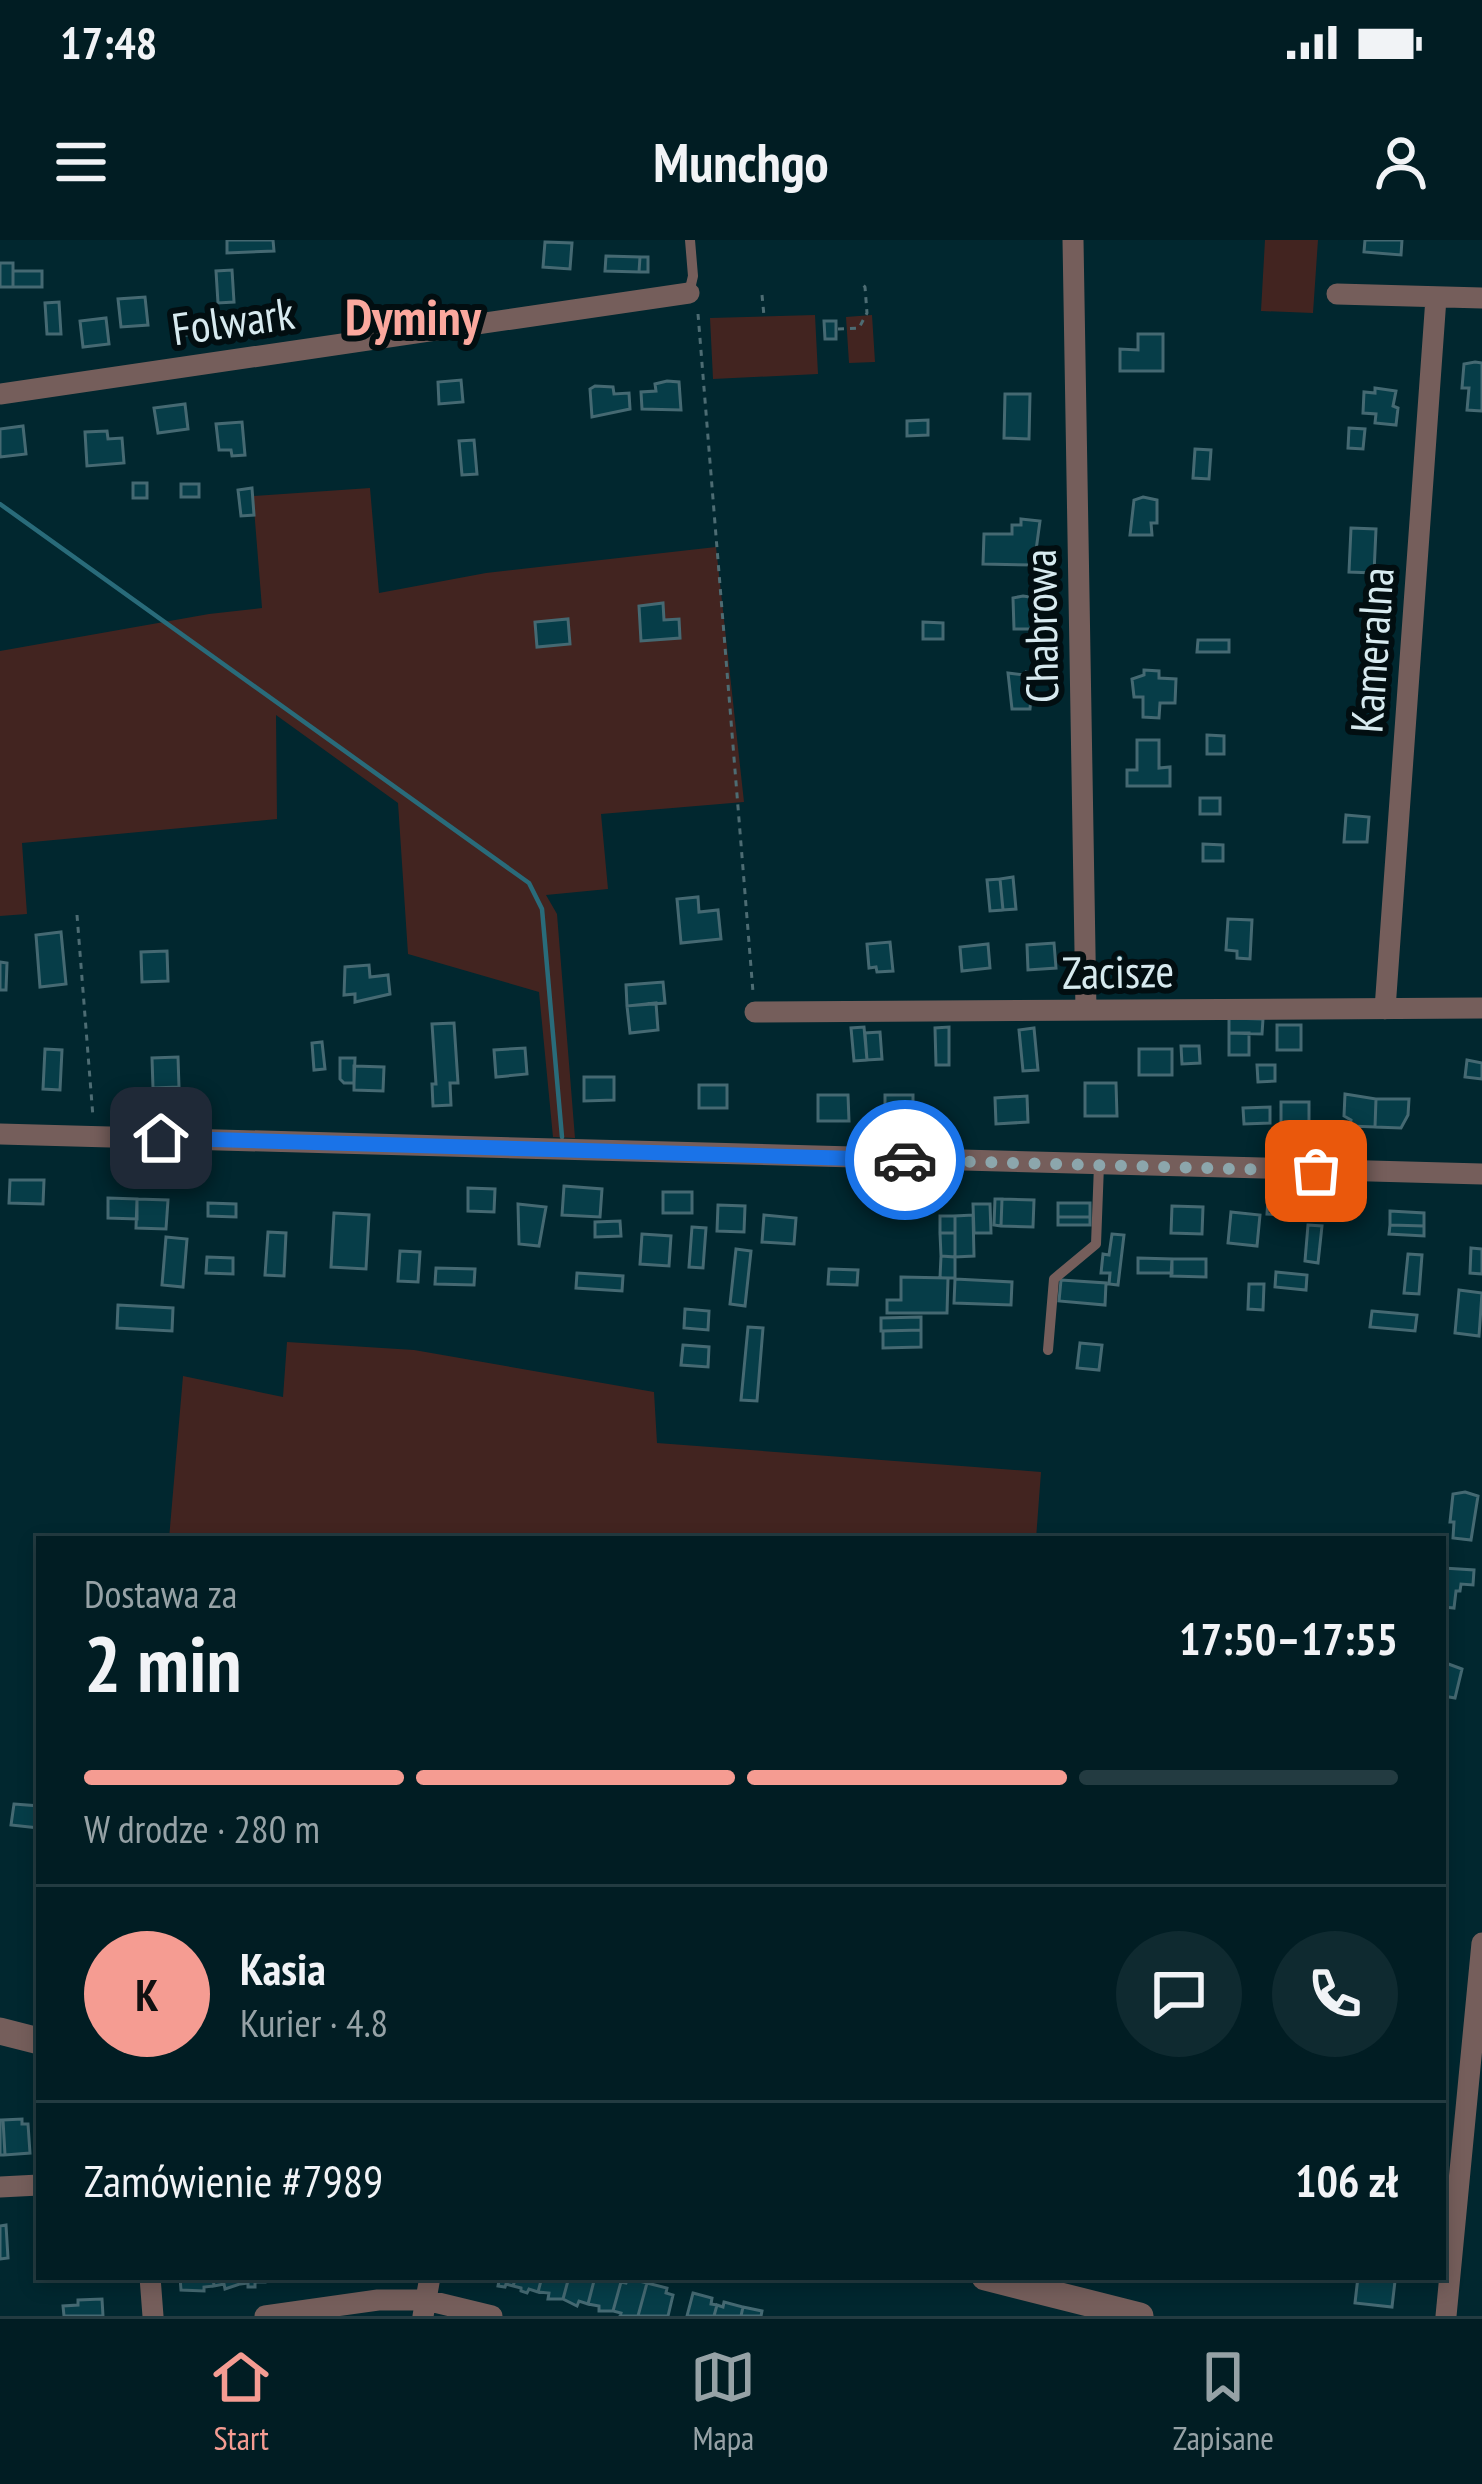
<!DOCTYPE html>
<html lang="pl">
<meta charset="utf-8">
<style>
body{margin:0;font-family:"PT Sans Narrow",sans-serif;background:#0f2a30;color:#f1f3f6;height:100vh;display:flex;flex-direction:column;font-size:45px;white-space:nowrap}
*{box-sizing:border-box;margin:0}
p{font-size:39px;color:#96a2a6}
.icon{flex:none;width:66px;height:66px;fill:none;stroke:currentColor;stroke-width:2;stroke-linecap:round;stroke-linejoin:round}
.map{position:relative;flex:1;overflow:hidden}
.side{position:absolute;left:36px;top:1296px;width:1410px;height:744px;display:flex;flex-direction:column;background:#011d23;border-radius:0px;box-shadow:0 6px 18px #0003,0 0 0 3px #233b41}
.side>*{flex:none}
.pin{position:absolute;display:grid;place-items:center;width:102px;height:102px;color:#fff;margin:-51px;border-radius:24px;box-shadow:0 6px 18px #0006}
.courier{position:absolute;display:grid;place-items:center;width:120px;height:120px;margin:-60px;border:9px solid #1a73e8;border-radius:50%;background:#fff;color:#222;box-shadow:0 3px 15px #0007}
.summary em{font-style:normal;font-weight:800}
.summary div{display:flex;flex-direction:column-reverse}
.summary{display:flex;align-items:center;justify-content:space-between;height:204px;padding:0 48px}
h1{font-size:78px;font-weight:800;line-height:90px}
.bar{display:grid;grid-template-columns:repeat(4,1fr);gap:18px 12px;align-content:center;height:144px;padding:0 48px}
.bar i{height:15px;border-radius:9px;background:#233b41}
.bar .selected{background:#f59c92}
.bar p{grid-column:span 4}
.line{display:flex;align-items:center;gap:30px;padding:0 48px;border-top:3px solid #233b41}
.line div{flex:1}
.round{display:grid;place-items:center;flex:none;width:126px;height:126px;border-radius:63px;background:#0f2a30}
.status{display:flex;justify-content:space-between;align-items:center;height:84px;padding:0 60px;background:#011d23;direction:ltr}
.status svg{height:33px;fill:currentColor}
header{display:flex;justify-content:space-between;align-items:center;height:156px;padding:0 48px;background:#011d23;font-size:54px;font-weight:800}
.tab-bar{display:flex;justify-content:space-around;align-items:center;height:168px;border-top:3px solid #233b41;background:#011d23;font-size:33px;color:#96a2a6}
.tab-bar a{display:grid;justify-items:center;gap:6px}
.tab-bar .selected{color:#f59c92}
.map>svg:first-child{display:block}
.green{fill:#422420}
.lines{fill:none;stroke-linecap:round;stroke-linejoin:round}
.stream{stroke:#296b7a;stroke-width:4.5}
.building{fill:#063d48;stroke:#456972;stroke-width:3}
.path{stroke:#4d6c73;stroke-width:3;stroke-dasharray:6 6;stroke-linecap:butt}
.service{stroke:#755e5b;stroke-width:10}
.minor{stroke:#755e5b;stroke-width:21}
.tertiary{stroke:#755e5b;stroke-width:27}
.done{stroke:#8ca6ac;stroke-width:12;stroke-dasharray:0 21.6}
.route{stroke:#1a73e8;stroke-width:15}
.labels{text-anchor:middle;stroke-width:12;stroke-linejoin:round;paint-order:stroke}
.street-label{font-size:45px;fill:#d7eaef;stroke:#020e11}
.quarter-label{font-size:51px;font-weight:bold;fill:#fba89e;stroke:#020e11}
</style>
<div class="status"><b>17:48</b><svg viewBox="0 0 49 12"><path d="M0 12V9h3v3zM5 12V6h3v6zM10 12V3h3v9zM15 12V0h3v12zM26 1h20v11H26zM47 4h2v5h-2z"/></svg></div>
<header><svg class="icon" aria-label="menu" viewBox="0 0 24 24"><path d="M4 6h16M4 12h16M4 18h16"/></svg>Munchgo<svg class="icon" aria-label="person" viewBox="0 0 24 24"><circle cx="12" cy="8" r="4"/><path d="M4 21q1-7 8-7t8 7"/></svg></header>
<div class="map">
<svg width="1482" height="2076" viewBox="0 0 1482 2076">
<rect width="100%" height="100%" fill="#01272f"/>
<!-- green -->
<path class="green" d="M1265,0H1318L1313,73L1261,71Z
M815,75L818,134L713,139L710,78Z
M872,75L875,122L849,123L846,77Z
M370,248L379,353L486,333L716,307L744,562L601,574L608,649L546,655L557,674L575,898L553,897L539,752L408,714L398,563L276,475L277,579L22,603L27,674L0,676V411L209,374L262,368L253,256Z
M287,1102L414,1110L654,1152L657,1203L1041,1232L1036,1299H169L183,1136L283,1157Z"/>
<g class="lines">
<!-- stream -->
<path class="stream" d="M0,264L529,643L542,669L562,897"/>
</g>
<!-- building -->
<path class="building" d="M227,0H273L274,11L227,13Z
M1365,0H1402L1401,15L1364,12Z
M545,2L572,3L570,29L543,27Z
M606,16L640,17L639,32L605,31Z
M640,17H648V32H639Z
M0,23H13V47H0Z
M232,30L234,62L218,63L216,31Z
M13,31H42V47H13Z
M145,57L148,85L121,87L118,59Z
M59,62L61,94H47L45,63Z
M280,71L282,88L249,90L248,74Z
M248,74L249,90L240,91L239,75Z
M106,78L109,104L83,107L80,81Z
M209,78L210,93L199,94L197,79Z
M197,79L199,94L176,96L175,81Z
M824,81H836V99H825Z
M1138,94H1163V131H1120V109L1138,110Z
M1475,122L1482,123V171L1467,170L1469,148H1462L1464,124Z
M461,140L463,162L439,164L438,142Z
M667,141L679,142L681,170L642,169L641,152L656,151L655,144Z
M595,146L613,147L614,154L629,153L630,169L592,177L590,149Z
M1375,148L1396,151L1393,166L1398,168L1396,185L1375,183L1376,174L1363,173L1364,152L1375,153Z
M1005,154H1030L1029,199L1004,198Z
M185,164L188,189L158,193L154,168Z
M928,180V195L907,196V181Z
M242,182L245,215L232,216L231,210H219L216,184Z
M23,186L26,214L0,217V189Z
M1349,188L1365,189L1363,209L1348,208Z
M107,191L108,199L122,198L124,223L87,226L85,192Z
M474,200L477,234L462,235L459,201Z
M1195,209L1211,210L1209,239L1193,238Z
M133,243H147V258H133Z
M181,244H199V257H181Z
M252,248L254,275L241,276L238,250Z
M1143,257L1157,260V283H1151L1152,295H1130L1134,260Z
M1021,279L1040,281L1034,325L983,324L984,294H1012V285H1021Z
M1351,288L1376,289L1374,333L1349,332Z
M1023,356L1036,358V389H1014L1013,358Z
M663,363L664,380L679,379L680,398L641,401L639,366Z
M568,379L570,404L537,407L535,382Z
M923,382L943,383V399H923Z
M1198,400H1229V412H1197Z
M1144,430L1159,431V438L1176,439L1175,463H1160L1159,478L1143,477V457H1134L1132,439L1144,435Z
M1026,432L1033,435L1030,469H1012L1008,433L1024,435Z
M1207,495L1224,496V514H1207Z
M1137,500H1159V528L1170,527V546H1127V530H1137Z
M1200,558H1220V574H1200Z
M1346,575L1369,577L1367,602H1344Z
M1203,604L1223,605V621H1203Z
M1013,637L1016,669L1003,670L1000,639Z
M1000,639L1003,670L990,671L987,640Z
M698,657L699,672L718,670L721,699L681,703L677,659Z
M1228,679L1252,680L1250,719L1237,718V711L1226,710Z
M61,692L66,744L40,747L36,695Z
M890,702L893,731L877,732L876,727L869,728L867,704Z
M1054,703L1056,728L1028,730L1027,705Z
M988,704L990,728L962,731L960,707Z
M167,711L168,741L142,742L141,712Z
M0,722L7,723L6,750H0Z
M369,725L370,737L388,735L390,754L355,762V754L344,755L345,727Z
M663,742L665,763L627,766L626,745Z
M656,763L658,790L630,793L627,766Z
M1229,778L1263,779L1262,794L1229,793Z
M454,783L458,843H450L451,865L433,866L432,844H436L432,784Z
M1277,785H1301V810H1277Z
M864,787L867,820L854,821L851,788Z
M949,787V825H936L935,788Z
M1034,788L1038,830L1023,831L1019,790Z
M880,792L882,819L867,820L865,793Z
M1229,793H1249V815H1229Z
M322,802L325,829L314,830L312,803Z
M1181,806H1199L1200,823L1182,824Z
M525,808L527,834L496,837L494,810Z
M45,809L62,810L60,850L43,849Z
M1139,809H1172V835H1139Z
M178,817L179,847L153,848L152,818Z
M340,818H355L354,843H344L340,839Z
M1467,820L1482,823V839L1465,837Z
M1257,825H1275V841L1258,842Z
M354,826L384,827L383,851L354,850Z
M584,837H614V860L584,861Z
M1085,843H1116L1117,876H1085Z
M699,845H727V868H699Z
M1345,854L1376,859L1375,887L1350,886L1351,880L1344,876Z
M818,855H848L849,881H818Z
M885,855H913V883H885Z
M1027,856L1028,882L996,884L995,858Z
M1376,859H1409L1408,875L1401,888L1375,887Z
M1281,862H1309V886H1281Z
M1270,867V883L1244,884L1243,868Z
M10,940H44L43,964L9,963Z
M564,946L602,949L600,977L562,975Z
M468,948L495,949L494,972L468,971Z
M663,952H692V973H663Z
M108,958L137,959V979L108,978Z
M137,959L168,960L166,989L136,988Z
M995,959H1002L1001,986L994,985Z
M1002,959L1034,960L1033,987L1001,986Z
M1268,959L1301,962L1300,976L1267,974Z
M208,963L236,964V977L208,976Z
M1058,963H1090V977H1058Z
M518,964L546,967L539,1006L519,1004Z
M973,964H990L991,993H974Z
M718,965L745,966L744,992L717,991Z
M1172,966L1203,967L1202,994L1171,993Z
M1390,971L1424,973V986L1390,985Z
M1231,972L1260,975L1257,1006L1228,1003Z
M334,973L369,975L366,1029L331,1027Z
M764,975L796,978L794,1004L762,1002Z
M973,975L974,1016L955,1017V976Z
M940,976H955V993H940Z
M1058,977H1090V985H1058Z
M620,981L621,996L595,997V982Z
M1308,985L1322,986L1318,1023L1305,1021Z
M1390,985L1424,986V996L1389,994Z
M692,987L706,988L703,1028L689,1027Z
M268,992L286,993L284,1036L265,1035Z
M940,993H955V1017L941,1016Z
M642,994L671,996L669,1026L640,1024Z
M1112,994L1124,995L1118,1045L1109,1044L1110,1033H1101L1103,1014L1109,1015Z
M166,997L187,999L183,1047L162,1045Z
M1471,1008L1482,1009V1034L1470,1033Z
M736,1009L751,1011L745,1066L730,1064Z
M400,1011L420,1012L418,1042L398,1041Z
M1408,1014L1422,1015L1419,1054L1404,1053Z
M941,1016L955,1017V1038H940Z
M207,1017L233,1018V1034L206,1033Z
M1138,1018L1172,1019V1033H1138Z
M1172,1019H1206V1037L1171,1036Z
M436,1028L475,1029L474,1045L435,1044Z
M829,1029L858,1030L857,1045L828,1044Z
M1276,1032L1307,1035L1306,1050L1275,1047Z
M577,1033L623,1036L622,1051L576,1048Z
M901,1037L948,1038L947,1073H887V1060H901Z
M955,1039L1012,1042L1011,1065L954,1063Z
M1061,1040L1106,1043L1105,1065L1059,1061Z
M1249,1044H1264L1263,1070L1248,1069Z
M1459,1050L1482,1053L1479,1096L1455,1093Z
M118,1065L173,1068L172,1091L117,1088Z
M685,1069L709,1071L708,1090L684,1088Z
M1372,1071L1417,1075L1415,1091L1370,1087Z
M921,1077V1090L881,1091V1078Z
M748,1087L763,1088L757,1161L741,1160Z
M921,1090V1107L883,1108V1091Z
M1080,1103L1102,1105L1099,1130L1077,1128Z
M683,1105L709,1107L708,1127L681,1125Z
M1465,1252L1478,1256L1471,1300L1453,1298L1454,1282H1450L1453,1254Z
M1443,1328L1474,1330L1473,1345L1461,1344L1460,1351H1456L1454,1368L1443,1367Z
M1443,1422L1462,1429L1455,1458L1443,1456Z
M14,1564L39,1566V1588L11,1585Z
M22,1879V1884H28L30,1913L5,1915L3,1880Z
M0,1880H3L5,1915H0Z
M6,1985L8,2018L0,2019V1986Z
M180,2037H213L214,2046L204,2047V2051L181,2050Z
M213,2037H239L240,2044L225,2049L224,2044L214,2046Z
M239,2037H265V2042H255V2047H248V2043L240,2044Z
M489,2037H516L513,2046L506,2044L505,2047L498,2046L499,2041Z
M516,2037H542L538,2052L529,2049L527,2053L521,2051V2048L513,2046Z
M542,2037H569L563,2059H548L549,2053L538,2052Z
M569,2037H595L588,2064L579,2061L577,2066L563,2059Z
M595,2037H615L621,2042L613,2071H599V2066L588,2064Z
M1358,2037L1395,2041L1392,2067L1355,2063Z
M628,2038L647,2043L638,2076H620L621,2073L613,2071L621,2042L626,2043Z
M647,2043L667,2048L666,2053L673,2055L668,2076H638Z
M693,2053L712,2058L711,2064L717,2065L714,2076H687Z
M102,2059L103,2076H64L63,2066L78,2065V2060Z
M724,2062L743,2067L741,2076H714L717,2065L723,2067Z
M743,2067L762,2071L761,2076H741Z"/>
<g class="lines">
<!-- path -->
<path class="path" d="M762,55L764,76
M698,74L753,752
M838,89L859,88L867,73L865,47L860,42
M77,675L93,877"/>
<!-- service -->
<path class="service" d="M689,53L693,36L690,0
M1048,1110L1054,1039L1096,1004L1099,925"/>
<!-- minor -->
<path class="minor" d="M1073,0L1086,770
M1337,54L1482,58
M0,154L689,53
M1385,769L1436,58
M755,772L1482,768
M0,894L1482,934
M0,1947L39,1945
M150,2037L153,2076
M265,2076L378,2060H426L492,2076
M423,2076L430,2037
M1446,2076L1482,1703"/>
<!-- tertiary -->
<path class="tertiary" d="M0,1791L39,1801
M985,2037L1140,2076"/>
</g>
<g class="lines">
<!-- done -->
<path class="done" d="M905,920L1316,931"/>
<!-- route -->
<path class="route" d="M161,898L905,920"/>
</g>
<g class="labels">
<!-- street labels -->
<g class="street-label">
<text transform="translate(233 81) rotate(-8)" y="16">Folwark</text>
<text transform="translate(1041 386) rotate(-91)" y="16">Chabrowa</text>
<text transform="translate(1372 410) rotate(-86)" y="16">Kameralna</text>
<text transform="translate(1118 732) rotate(-1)" y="16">Zacisze</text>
</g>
<!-- quarter labels -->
<g class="quarter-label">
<text x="413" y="95">Dyminy</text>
</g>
</g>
</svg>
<div class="pin" style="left:1316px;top:931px;background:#ea580c"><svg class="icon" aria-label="bag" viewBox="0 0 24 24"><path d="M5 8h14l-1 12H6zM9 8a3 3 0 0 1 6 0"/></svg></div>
<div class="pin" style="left:161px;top:898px;background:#1f2937"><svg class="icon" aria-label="home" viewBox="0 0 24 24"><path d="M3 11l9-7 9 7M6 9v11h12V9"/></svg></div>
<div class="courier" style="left:905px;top:920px"><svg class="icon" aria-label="car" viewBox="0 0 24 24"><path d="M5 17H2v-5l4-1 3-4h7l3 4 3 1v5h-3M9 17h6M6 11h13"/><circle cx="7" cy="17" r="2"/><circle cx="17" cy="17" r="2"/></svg></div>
<section class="side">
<div class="summary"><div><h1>2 min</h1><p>Dostawa za</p></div><em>17:50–17:55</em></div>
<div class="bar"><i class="selected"></i><i class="selected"></i><i class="selected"></i><i></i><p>W drodze · 280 m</p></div>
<div class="line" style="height:216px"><b class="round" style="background:#f59c92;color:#111">K</b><div><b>Kasia</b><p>Kurier · 4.8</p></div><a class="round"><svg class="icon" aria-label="chat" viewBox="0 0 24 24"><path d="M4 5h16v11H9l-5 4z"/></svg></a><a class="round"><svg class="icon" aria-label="phone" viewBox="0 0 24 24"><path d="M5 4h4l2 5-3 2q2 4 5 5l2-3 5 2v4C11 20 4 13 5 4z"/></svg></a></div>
<div class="line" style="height:156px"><div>Zamówienie #7989</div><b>106 zł</b></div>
</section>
</div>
<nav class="tab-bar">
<a class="selected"><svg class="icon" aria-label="home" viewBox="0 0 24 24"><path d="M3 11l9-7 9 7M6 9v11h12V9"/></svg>Start</a>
<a><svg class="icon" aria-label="map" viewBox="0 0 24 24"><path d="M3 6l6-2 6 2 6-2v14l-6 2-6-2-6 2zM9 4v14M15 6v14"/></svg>Mapa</a>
<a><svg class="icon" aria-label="saved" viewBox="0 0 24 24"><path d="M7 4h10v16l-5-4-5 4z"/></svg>Zapisane</a>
</nav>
